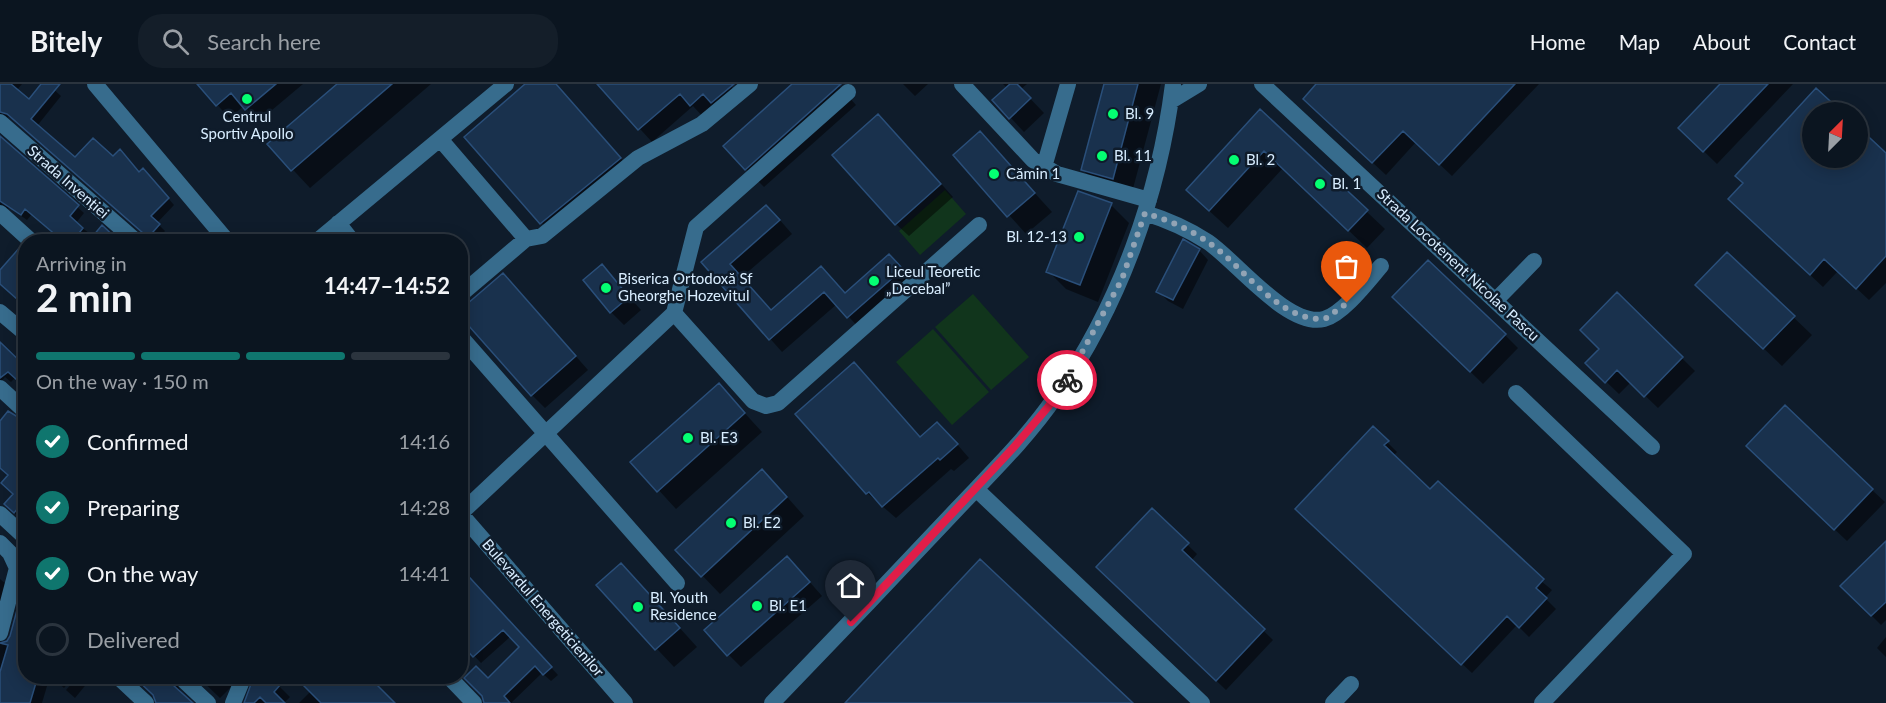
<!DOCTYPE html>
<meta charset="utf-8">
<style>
body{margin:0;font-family:Lato,sans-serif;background:#141e29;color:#f1f3f6;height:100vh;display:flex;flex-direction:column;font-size:22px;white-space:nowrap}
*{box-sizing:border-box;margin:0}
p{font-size:20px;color:#9a9fa5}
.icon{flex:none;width:33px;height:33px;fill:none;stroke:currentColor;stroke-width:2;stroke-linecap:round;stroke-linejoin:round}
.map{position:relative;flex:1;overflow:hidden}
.panel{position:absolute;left:18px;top:150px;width:450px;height:450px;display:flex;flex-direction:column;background:#0b1520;border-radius:24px;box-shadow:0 3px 15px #0003,0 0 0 2px #2b343e}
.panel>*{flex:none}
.needle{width:39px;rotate:24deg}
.tools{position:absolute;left:1802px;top:18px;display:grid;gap:12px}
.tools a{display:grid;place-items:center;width:66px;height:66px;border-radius:50%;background:#0b1520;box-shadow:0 3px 15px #0003,0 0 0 2px #2b343e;font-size:30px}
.pin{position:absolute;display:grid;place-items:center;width:51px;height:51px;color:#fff;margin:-62px -26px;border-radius:50% 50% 50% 0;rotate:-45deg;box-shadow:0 0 6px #0007}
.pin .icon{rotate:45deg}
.courier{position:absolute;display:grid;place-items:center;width:60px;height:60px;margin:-30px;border:4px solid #e11d48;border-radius:50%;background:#fff;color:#222;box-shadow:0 2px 8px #0007}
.head em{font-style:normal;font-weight:700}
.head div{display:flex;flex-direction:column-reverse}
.head{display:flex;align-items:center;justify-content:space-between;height:102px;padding:0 18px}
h1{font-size:39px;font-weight:700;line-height:45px}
.bar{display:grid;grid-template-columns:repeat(4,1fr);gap:9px 6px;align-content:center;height:72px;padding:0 18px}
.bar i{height:8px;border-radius:4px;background:#2b343e}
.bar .on{background:#0f766e}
.bar p{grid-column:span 4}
ol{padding:0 18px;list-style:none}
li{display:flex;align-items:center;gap:18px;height:66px}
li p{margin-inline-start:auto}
li .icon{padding:6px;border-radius:50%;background:#0f766e;color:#fff;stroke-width:4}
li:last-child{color:#9a9fa5}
li i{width:33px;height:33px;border:3px solid #2b343e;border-radius:50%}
header{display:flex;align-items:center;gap:36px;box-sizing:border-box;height:84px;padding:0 30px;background:#0b1520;border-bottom:2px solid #2b343e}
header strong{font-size:28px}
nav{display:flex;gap:33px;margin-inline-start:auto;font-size:21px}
.search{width:420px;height:54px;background:#141e29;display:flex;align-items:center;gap:15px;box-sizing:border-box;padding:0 21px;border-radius:24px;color:#9a9fa5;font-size:22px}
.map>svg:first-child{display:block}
.green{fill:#11351c}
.shadow{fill:#0007}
.building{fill:#19314d;stroke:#2a4f7a;stroke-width:1.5}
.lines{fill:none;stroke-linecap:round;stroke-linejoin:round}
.minor{stroke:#376c8d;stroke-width:16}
.done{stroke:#92a4b5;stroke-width:6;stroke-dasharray:0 10.8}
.route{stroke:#e11d48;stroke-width:8}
.poi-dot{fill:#04ff72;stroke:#0f1c2b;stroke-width:2}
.labels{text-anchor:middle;stroke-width:5;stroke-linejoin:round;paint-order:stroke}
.poi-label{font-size:15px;fill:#d8edff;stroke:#0f1c2b;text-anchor:start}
.street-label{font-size:15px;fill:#d8edff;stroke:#0f1c2b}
</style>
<header>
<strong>Bitely</strong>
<div class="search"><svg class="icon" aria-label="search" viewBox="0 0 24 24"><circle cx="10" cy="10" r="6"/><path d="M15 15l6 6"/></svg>Search here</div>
<nav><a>Home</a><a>Map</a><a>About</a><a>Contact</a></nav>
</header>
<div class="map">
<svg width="1886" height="619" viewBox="0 0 1886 619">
<rect width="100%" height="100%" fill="#0f1c2b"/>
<!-- green -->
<path class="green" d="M945,106L966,130L920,171L899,147Z
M973,210L1029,273L991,306L935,243Z
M933,245L989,308L952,341L896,278Z"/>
<!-- shadow -->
<path class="shadow" d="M0,0H22L16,7L29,18L43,0H48L61,12L37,42L75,75H113L149,92L174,121L157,139L165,147L158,155L146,151L15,36L9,33L0,36Z
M199,0H303L259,37L244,22L229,34Z
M340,0H431L310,104L269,60Z
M527,0H556L632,87L554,151L542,139Z
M599,0H729L743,15L704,34L693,22L652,58Z
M794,0H837L856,21L764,103L746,85Z
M903,0H928L915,12Z
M1003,0H1027L1021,5L1044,29L1024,48L1010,33L1007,4Z
M1106,0H1161L1131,112L1101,104L1083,86Z
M1318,0H1539L1452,92L1416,58L1386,91L1317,27Z
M1722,0H1793L1717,80L1680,44Z
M1816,6L1840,28H1812V74H1857V44L1886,71V199L1869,216L1838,187L1823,203L1743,128L1745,99Z
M1260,27L1385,145L1367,164L1283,84L1228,144L1206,124Z
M891,44L953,113L909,152L896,140Z
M980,49L1052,128L1026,150L955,71Z
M0,54L84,129L76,139L94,153L118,158H61L63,155L32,130L27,136L10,124L0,127Z
M1111,121L1129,139L1098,218L1066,205L1048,187Z
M779,135L792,150L742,193L772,227L821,184L846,210L902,184L915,199L861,246L837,220L782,268L703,179Z
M1199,166L1208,176L1183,225L1168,217L1158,207Z
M1727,170L1812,251L1782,282L1716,219Z
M602,182L641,226L624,241L611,228Z
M515,203L588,286L545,324L532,311Z
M1617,210L1695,287L1658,324L1631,298L1619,310L1587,279L1601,265Z
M1407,226L1505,251L1518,264L1483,300Z
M0,260L15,294L11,298L5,293L0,299Z
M866,293L921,354L950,352L969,374L954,387L951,385L896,434L867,409L797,330Z
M719,301L762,348L676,425L633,378Z
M0,339H26V429L21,434L12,427L15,410L10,391L0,382Z
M1373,344L1397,368L1393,372L1431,407L1552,506L1545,514L1556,525L1529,553L1517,541L1472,589L1306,435Z
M1760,375L1872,406L1885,418L1847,457Z
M780,405L804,432L720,510L678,466Z
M1153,427L1197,470L1191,477L1273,556L1226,606L1098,483Z
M1886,459V536L1881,541L1842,502Z
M460,485L558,591L551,597L542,589L511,619H485L488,596L521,564L511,552L481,579L465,562L460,566Z
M800,487L822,512L741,583L728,570Z
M0,495L12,505L0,552Z
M639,499L697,563L674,583L598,502Z
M25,500L26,592H50L42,619H0V560L4,561L11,553Z
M1886,553V573L1877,564Z
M51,592H74L64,604Z
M78,592H93L75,614L66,606Z
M132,592H171L178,600L181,610L190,619H157V616Z
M197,592H232L228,597L233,601L220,614Z
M279,602L290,613L284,619H249Z
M311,607L393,619H299Z"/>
<!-- building -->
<path class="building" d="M0,0H11L29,15L41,0H60L31,35L75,73L93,54L113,72L120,65L139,88L143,84L169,114L151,132L160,140L153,148L163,158H147L144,150L7,30L0,28Z
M197,0H276L245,26L231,9L216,22Z
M337,0H392L291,87L267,60Z
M525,0H556L621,74L540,140L464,53Z
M597,0H734L711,19L703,10L690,22L680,10L638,46Z
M792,0H841L745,86L723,62Z
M1010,0H1017L1031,14L1009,35L992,16Z
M1104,0H1138L1113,95L1081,86Z
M1316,0H1515L1439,81L1403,47L1372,79L1303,15Z
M1720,0H1768L1703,68L1678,44Z
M1816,4L1842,28H1812V74H1857V42L1886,69V172L1856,205L1824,175L1810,191L1728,115L1743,99L1735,92Z
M1260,25L1368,126L1348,147L1264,67L1209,127L1186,106Z
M878,30L941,100L895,141L832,71Z
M980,47L1035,109L1007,133L953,71Z
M0,52L79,121L70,132L83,144L72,158H64L25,125L21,131L0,117Z
M1078,107L1112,119L1080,201L1046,188Z
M766,121L780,136L730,180L771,226L821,182L845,209L889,170L903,185L847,234L824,208L769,256L701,178Z
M102,141L120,158H88Z
M1183,155L1200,165L1173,216L1156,208Z
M21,162L26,166V223L0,200V186Z
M1727,168L1795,232L1763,265L1695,201Z
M1428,176L1506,250L1470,288L1392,213Z
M602,180L629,213L610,229L583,196Z
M503,189L576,272L531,312L460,232V226Z
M1617,208L1683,273L1644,313L1617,286L1605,299L1585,279L1599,265L1580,246Z
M0,258L26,283V304L8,288L0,294Z
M854,278L920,353L937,338L958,360L940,376L938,374L882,423L869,408L866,410L795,330Z
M719,299L745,329L657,408L630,378Z
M1785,321L1873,405L1834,446L1746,362Z
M8,327L26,338V420L23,418L14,429L4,420L13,410L1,399L8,391L0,384V337Z
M1373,342L1389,357L1384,361L1430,405L1438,397L1544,495L1536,504L1547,514L1519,544L1507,532L1461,581L1295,425Z
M762,385L787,413L701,493L675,466Z
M1152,424L1189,459L1182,466L1265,545L1216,597L1096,483Z
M1886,457V518L1871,532L1840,502Z
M787,472L810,498L727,572L704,546Z
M980,475L1133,619H845Z
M621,479L680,544L655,566L596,501Z
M460,483L552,583L543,591L535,582L504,612L510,619H484L482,612L464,594L476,582L488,594L519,563L503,546L473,573L460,559Z
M24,500L26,592H38L30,619H0V588L8,561L0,559L7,557L10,552Z
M133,592H169L172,600L193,619H156L153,611Z
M254,592H288L274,608L285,619H266L260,613L254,619H244Z
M294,592H368L395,619H321Z"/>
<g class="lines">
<!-- minor -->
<path class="minor" d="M95,0L228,158
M962,0L1033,76L1057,90L1149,116
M1262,0L1652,363
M1171,17L1199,0
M0,38L137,158
M440,55L526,155
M1044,83L1068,0
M0,129L32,158
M1145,129C1168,136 1188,145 1208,158C1236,177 1288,244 1324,235C1343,230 1368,197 1381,182
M338,139L353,158
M316,158L506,0
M460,211L526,155L542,152L638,74L702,40L750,0
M1496,216L1534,177
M0,228L26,250
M674,229L753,317L766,322L778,319L979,141
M460,252L677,499
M0,304L26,328
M1516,309L1684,470L1542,619
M976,405L1202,619
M460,429L625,619
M461,429L674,229L696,143L848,8
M0,430L26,454
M0,459L10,469L17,484L0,549
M117,592L146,619
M179,592L208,619
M448,592L474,619
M233,619L244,592
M772,619C834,555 896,490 957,425C991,389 1028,353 1056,312C1120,220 1159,111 1173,0
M1333,619L1351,600"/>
</g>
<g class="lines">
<!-- done -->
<path class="done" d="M1067,296L1122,195L1145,129C1168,136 1189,145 1208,158C1243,182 1279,238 1325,235L1347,219"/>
<!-- route -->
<path class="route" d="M851,538L1014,363L1048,323L1067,296"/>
</g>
<!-- markers -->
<g class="poi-dot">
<circle cx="247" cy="15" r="6"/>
<circle cx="1113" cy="30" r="6"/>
<circle cx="1102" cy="72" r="6"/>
<circle cx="1234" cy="76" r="6"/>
<circle cx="994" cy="90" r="6"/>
<circle cx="1320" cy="100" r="6"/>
<circle cx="1079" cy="153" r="6"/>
<circle cx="874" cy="197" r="6"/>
<circle cx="606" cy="204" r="6"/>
<circle cx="688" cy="354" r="6"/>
<circle cx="731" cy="439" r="6"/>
<circle cx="757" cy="522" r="6"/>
<circle cx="638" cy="523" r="6"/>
</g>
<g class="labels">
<!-- poi labels -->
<g class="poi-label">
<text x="1125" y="35">Bl. 9</text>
<text x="247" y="38" text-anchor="middle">Centrul<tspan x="247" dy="17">Sportiv Apollo</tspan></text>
<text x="1114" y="77">Bl. 11</text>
<text x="1246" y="81">Bl. 2</text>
<text x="1006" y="95">Cămin 1</text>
<text x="1332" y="105">Bl. 1</text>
<text x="1067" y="158" text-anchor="end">Bl. 12-13</text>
<text x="886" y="193">Liceul Teoretic<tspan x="886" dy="17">„Decebal”</tspan></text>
<text x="618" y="200">Biserica Ortodoxă Sf<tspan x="618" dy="17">Gheorghe Hozevitul</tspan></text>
<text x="700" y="359">Bl. E3</text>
<text x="743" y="444">Bl. E2</text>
<text x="650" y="519">Bl. Youth<tspan x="650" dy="17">Residence</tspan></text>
<text x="769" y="527">Bl. E1</text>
</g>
<!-- street labels -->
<g class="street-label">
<text transform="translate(68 98) rotate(41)" y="5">Strada Invenției</text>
<text transform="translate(1458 181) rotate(43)" y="5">Strada Locotenent Nicolae Pascu</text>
<text transform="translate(543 524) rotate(49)" y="5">Bulevardul Energeticienilor</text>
</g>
</g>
</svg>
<div class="tools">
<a><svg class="needle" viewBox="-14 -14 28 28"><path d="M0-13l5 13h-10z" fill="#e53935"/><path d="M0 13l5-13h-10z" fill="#9a9fa5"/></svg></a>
</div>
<div class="pin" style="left:1347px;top:219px;background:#ea580c"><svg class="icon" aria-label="bag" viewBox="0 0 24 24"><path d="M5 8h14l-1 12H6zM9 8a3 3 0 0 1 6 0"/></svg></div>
<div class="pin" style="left:851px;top:538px;background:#1f2937"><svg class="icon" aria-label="home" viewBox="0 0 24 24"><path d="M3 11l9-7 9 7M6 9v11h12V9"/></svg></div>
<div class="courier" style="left:1067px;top:296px"><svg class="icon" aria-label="bike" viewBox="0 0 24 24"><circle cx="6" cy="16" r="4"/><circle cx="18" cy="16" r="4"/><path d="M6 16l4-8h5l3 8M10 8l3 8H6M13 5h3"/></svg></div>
<section class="panel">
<div class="head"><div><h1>2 min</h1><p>Arriving in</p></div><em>14:47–14:52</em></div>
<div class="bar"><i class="on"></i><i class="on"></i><i class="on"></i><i></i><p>On the way · 150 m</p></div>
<ol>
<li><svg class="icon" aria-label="check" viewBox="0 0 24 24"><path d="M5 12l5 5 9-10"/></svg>Confirmed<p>14:16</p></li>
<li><svg class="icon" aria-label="check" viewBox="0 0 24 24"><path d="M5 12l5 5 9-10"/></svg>Preparing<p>14:28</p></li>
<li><svg class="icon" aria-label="check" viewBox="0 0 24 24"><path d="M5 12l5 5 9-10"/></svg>On the way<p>14:41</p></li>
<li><i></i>Delivered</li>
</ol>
</section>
</div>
